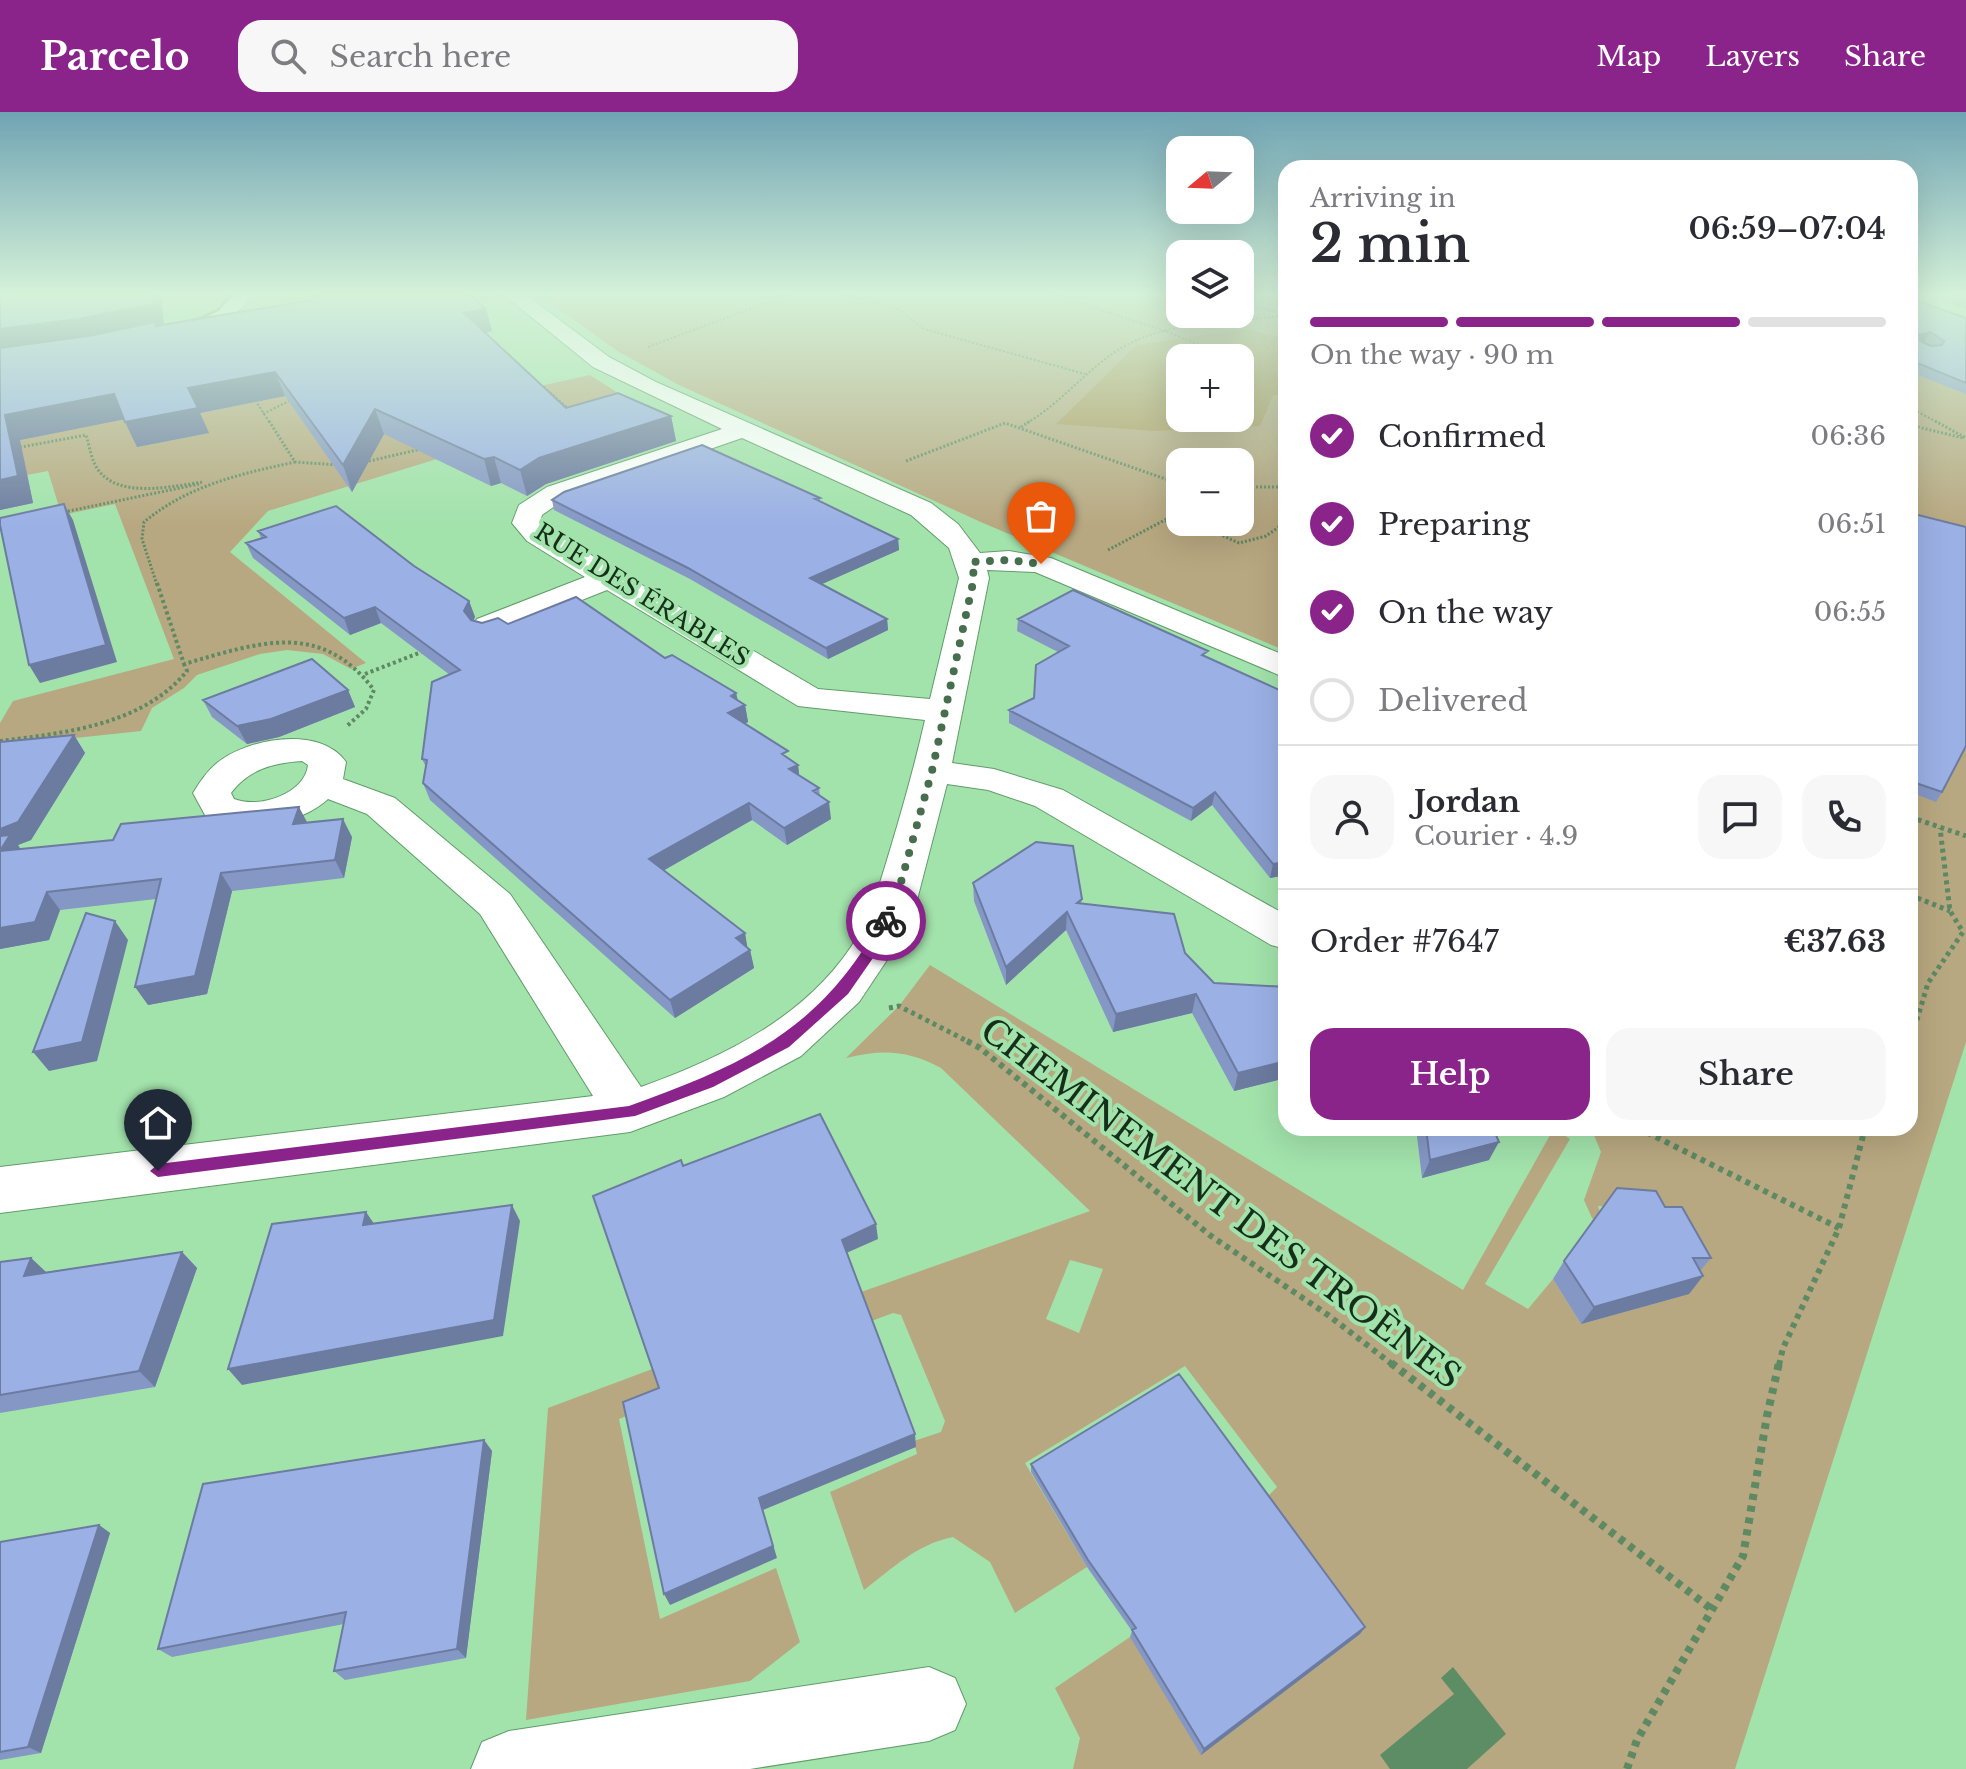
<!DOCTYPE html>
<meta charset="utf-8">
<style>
body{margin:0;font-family:"Libre Baskerville",serif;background:#f7f7f7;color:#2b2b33;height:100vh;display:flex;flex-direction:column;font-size:30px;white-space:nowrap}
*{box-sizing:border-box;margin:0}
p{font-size:26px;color:#7c7c81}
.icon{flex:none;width:44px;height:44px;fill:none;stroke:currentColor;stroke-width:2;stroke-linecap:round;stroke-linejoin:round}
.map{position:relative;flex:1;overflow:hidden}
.side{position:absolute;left:1278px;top:48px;width:640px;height:976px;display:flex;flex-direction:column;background:#fff;border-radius:24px;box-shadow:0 8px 32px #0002}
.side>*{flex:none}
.needle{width:52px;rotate:251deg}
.controls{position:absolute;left:1166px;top:24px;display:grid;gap:16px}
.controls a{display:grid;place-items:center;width:88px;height:88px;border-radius:16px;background:#fff;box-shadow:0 8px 32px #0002;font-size:40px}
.pin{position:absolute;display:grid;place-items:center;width:68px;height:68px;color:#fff;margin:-82px -34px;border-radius:50% 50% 50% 0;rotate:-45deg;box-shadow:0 0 8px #0007}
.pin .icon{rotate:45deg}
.courier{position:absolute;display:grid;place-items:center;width:80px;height:80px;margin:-40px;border:6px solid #8a248a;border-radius:50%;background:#fff;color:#222;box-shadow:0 2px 10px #0007}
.headline em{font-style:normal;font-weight:600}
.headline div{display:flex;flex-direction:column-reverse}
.headline{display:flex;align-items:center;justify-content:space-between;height:136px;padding:0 32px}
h1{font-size:52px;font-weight:600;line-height:60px}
.bar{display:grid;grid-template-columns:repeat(4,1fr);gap:12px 8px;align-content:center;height:96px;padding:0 32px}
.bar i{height:10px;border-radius:6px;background:#e1e1e2}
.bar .on{background:#8a248a}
.bar p{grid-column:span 4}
.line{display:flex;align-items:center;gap:20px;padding:0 32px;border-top:2px solid #e1e1e2}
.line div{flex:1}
.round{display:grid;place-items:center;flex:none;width:84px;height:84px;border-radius:24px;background:#f7f7f7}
ol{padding:0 32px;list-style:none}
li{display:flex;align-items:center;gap:24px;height:88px}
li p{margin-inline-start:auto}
li .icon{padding:8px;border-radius:50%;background:#8a248a;color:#fff;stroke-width:4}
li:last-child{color:#7c7c81}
li i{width:44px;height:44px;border:4px solid #e1e1e2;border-radius:50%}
.primary-button{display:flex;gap:16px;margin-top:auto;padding:16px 32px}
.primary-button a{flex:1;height:92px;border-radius:24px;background:#8a248a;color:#fff;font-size:32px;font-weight:600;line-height:92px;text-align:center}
.primary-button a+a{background:#f7f7f7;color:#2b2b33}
header{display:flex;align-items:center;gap:48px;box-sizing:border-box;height:112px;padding:0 40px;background:#8a248a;color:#fff}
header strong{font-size:38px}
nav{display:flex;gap:44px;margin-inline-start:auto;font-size:28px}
.search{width:560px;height:72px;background:#f7f7f7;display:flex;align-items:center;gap:20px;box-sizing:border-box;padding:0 28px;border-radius:24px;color:#7c7c81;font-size:30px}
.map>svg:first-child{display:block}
.green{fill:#b8a881;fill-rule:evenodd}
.forest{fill:#af985f;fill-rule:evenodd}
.water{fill:#5d8d64}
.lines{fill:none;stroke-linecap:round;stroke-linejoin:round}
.street-casing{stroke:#609d69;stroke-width:2}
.secondary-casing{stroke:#609d69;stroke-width:2}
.path-far5{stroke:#5d8963;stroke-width:2;stroke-dasharray:2 2;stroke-linecap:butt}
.path-far4{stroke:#5d8963;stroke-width:3;stroke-dasharray:2 2;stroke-linecap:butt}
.path-far3{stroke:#5d8963;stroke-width:4;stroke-dasharray:3 3;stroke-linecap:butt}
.path-far2{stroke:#5d8963;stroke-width:5;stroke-dasharray:4 4;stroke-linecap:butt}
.path-far1{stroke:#5d8963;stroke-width:6;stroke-dasharray:5 5;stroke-linecap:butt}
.path{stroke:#5d8963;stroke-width:8;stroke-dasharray:6 6;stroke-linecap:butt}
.street{fill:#fff;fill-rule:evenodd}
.secondary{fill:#fff;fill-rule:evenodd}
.tram{stroke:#507a56;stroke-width:2}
.wall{fill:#8597c5}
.shaded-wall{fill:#6c7ba0}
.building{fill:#9bb0e5;stroke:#6c7ba0;stroke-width:2;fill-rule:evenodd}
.route{fill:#8a248a}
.done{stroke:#476e4d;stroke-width:8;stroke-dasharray:0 14.4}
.labels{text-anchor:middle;stroke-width:8;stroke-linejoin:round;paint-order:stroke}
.far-street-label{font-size:24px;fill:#162f1a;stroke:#a2e2ab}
.near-street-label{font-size:34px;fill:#162f1a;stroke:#a2e2ab}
</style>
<header>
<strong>Parcelo</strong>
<div class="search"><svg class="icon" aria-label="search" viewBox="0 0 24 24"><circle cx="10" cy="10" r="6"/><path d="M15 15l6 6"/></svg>Search here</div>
<nav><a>Map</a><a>Layers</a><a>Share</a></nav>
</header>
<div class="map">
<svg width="1966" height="1657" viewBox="0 0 1966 1657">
<rect width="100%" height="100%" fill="#a2e2ab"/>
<!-- green -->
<path class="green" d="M538,182H1180V202H1240V182H1286V539L983,411L679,273L619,240ZM1180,246H1240V306H1180ZM1180,350H1240V410H1180Z
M1966,233V930L1735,1657H1073L1080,1626L1055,1576L1130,1525L1277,1375L1185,1254L1025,1351L1087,1455L1015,1501L990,1450L953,1425C917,1432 893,1456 864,1478L830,1380L917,1342L914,1329L941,1320L945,1309L901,1203L893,1201L866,1211L816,1196L1090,1099L941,956C908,938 882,937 846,946L899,894L930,853L1463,1178L1554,1016L1570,1027L1485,1172L1528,1197L1553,1167L1581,1212L1688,1182L1643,1097L1598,1094L1607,1121L1592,1106L1584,1088L1601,1040L1591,1016H1910V240ZM1070,1148L1103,1157L1079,1221L1046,1207Z
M197,261L513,280L590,263L629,288L268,399L230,440L366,551L351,557L323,542L287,538L260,542L197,563L184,576L152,596L141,619L0,634V611L13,589L174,547L115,392L0,416V411L60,398L48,359L0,368V332L118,269L137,335L208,321L198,301L216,297Z
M738,1225L629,1303L619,1307L660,1507L776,1456L800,1530L750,1569L526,1608L548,1296Z"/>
<!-- forest -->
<path class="forest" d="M1246,217L1286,227V283H1273L1260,314L1154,319L1056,312L1137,233ZM1180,246H1240V306H1180Z"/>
<!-- water -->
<path class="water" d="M1453,1555L1506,1622L1467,1657H1390L1380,1643L1454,1582L1441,1566Z"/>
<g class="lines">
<!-- street casing -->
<g class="street-casing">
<path id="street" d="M503,182H525L609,245L656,270L931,391L958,412L980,441L1009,439L1051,446L1286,544V566L1035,460L987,458L989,466L952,651L994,657L1063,678L1286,803V837L1271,833L1035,694L988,678L947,672L917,788L899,830L859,890L801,944L724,985L630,1020L0,1101V1055L593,984L480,802L367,702L328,687C295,716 244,719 205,703L193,681C200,670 207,659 217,651C248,626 320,613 346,650L343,667L395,686L510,782L641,975C724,945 810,904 858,824C873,798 881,767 890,738C903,695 915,652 925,608L798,594L607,478L499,521L488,524L477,521L472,514L477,507L585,465L527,429L512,411L519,393L547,375L722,317L593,255ZM742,326L911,403L949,436L959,466L930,587L818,577L547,417L540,410L542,403L565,387ZM302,649L308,653C305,682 259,697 234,687L231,681C249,657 273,651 302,649Z
M929,1555L955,1566L966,1592L955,1618L929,1629L750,1657H471L482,1630L509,1619Z"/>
</g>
<!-- secondary casing -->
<g class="secondary-casing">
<path id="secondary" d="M235,182H254C233,212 201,220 167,227L157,221L160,217L204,204L223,194Z"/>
</g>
<!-- path-far5 -->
<path class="path-far5" d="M843,182L895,195L924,217L1085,262
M1053,182L1165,219L1232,246
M1240,190L1285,202
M648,235L790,182
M1240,249L1244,251
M540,276L544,275L570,298
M253,285L270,311
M1910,296L1939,311
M263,302L291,288
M1027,311C1061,291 1085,259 1118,238C1167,207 1231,212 1286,203"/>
<!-- path-far4 -->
<path class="path-far4" d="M269,309L295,350L339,353
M1935,309L1966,326
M1910,313L1963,326
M1021,315L1030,309
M16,336L86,323C90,335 91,349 99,359C121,387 173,374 203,370
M906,349L1005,311L1180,372
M365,350L421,337
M1240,375H1286
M64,400L199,372
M1165,409L1203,415L1239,431L1266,424L1286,410
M1108,438L1180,400
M157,473L142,427L144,410C189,373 240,362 295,350"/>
<!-- path-far3 -->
<path class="path-far3" d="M157,471L184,552C258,531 320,507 374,578L366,597L346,615
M365,562L424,539
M0,629C65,621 143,613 187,559L184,552"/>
<!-- path-far2 -->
<path class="path-far2" d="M1910,705L1966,724
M1910,783L1950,799
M889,896L899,894L971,931
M1910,931L1928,871L1963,820L1950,799L1940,716"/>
<!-- path-far1 -->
<path class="path-far1" d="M967,929L980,936L1211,1124L1328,1203L1393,1253
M1910,933L1911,929
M1638,1016L1839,1116
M1779,1253L1783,1236L1839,1116L1865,1016"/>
<!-- path -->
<path class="path" d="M1391,1251L1714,1499
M1627,1657L1637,1628L1743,1444L1767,1304L1779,1251"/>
<!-- street -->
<use href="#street" class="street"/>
<!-- secondary -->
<use href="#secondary" class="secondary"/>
<!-- tram -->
<path class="tram" d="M185,214L218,198L231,182"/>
</g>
<!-- wall -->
<path class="wall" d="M0,182H161L164,213L308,188L302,182H468L486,197L492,219L485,221L566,296L671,304L676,329L546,372L527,384L501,371L491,374L384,322L352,380L285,284L200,301L209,321L137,335L124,307L20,328L33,391L0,398Z
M1910,182L1912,187L1966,206V282L1910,260Z
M1921,182H1966V197Z
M820,386V390L898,427L899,438L821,472L887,507L888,518L828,547L690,467L554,398L552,388Z
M1910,401L1942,680L1936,690L1910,680Z
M258,419L414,454L469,489L475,505L473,508L482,511L508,512L665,546L736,581L738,588L745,593L748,610L744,612L798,653L799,663L819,676L820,684L831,707L787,733L752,708L664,758L745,821L747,836L750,838L754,856L675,906L430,688L423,671L426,655L422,647L450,563L381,511L350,523L253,446L246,431L261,426Z
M1018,507L1207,545L1286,763L1270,766L1212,693L1191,709L1009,611V598L1034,586L1058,540L1017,519Z
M348,578L355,595L279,625L247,632L212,605L203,588Z
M74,623L85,641L31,728L18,733L20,737L308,711L352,725L344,766L232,779L207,882L148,893L156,787L60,798L49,828L0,837V630Z
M973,771L1082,787L1081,792L1185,841L1214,871L1286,875V966L1234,979L1192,901L1113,920L1066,818L1006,873L974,789Z
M1416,1016H1493L1489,1048L1422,1066Z
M1665,1095L1711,1146L1700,1159L1703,1164L1689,1182L1581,1212L1553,1167L1564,1149Z
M182,1140L197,1156L155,1275L0,1301V1150L31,1146L46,1160Z
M484,1328L492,1339L466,1546L345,1568L334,1559L344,1512L172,1545L158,1537Z
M1031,1352L1365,1515L1360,1522L1201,1643L1130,1525L1132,1519L1087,1455L1031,1360Z
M99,1413L110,1421L41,1641L0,1648V1430Z"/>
<!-- shaded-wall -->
<path class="shaded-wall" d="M153,182H161L164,214L0,241V217Z
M486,197L492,219L470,223L464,201Z
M1930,220L1925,229L1914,232L1919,223Z
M275,260L285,284L200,301L209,321L137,335L125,310L188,276Z
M114,282L126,307L20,328L33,391L0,398V368L5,303Z
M375,297L384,322L352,380L343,353Z
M671,304L676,329L546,372L527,384L520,358L539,346Z
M494,345L501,371L491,374L484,347Z
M64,392L73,408L117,550L40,571L29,553Z
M898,427L899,438L811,477L810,466Z
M469,489L475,505L470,516L464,499Z
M375,495L381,511L350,523L344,506Z
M887,507L888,518L828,547L826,536Z
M348,578L355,595L279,625L247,632L237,614Z
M736,581L739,596L745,593L748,610L731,619L728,601L731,584Z
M74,623L85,641L31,728L18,733L23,741H0V717Z
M798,653L800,670L789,657Z
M1215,680L1212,693L1191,709L1193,696Z
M829,690L831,707L787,733L784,716Z
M749,691L752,708L654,764L649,747Z
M299,695L308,712H293Z
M343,707L352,725L344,766L335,748Z
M1286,750V763L1270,766L1273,752Z
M221,761L232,779L207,882L148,893L135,875Z
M47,780L60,798L49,828L0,837V816Z
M1067,800L1066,818L1006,873V855Z
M115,809L128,828L97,949L49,959L33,940Z
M745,821L748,839L736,826Z
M750,838L754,856L675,906L670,888Z
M1196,882L1192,901L1113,920L1116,902Z
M1286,949V966L1234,979L1238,961Z
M1499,1030L1489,1048L1422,1066L1430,1048Z
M512,1093L520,1109L503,1224L242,1273L228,1257Z
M366,1100L377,1116L363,1113Z
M876,1112L878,1127L844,1142L842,1128Z
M182,1140L197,1156L155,1275L139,1259Z
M31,1146L48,1162L24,1164Z
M1703,1164L1689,1182L1581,1212L1594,1195Z
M915,1322L916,1335L763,1398L777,1446L670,1493L664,1482L759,1386Z
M484,1328L492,1339L466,1546L457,1537Z
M99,1413L110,1421L41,1641L28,1635Z
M1365,1515L1360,1522L1201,1643L1204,1637Z"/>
<!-- building -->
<path class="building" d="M0,182H153L154,192L78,207L0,217Z
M314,182H468L486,197L464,201L566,296L618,281L671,304L539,346L520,358L494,345L484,347L375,297L343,353L275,260L188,276L198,296L125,310L114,282L5,303L18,364L0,368V236L88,224L155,210L156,214L318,187Z
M1910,182H1912V187L1966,206V271L1910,248ZM1930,220L1944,229L1942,233L1931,234L1920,229L1919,223Z
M1952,182H1966V187Z
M702,333L820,386L815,387L898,427L810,466L887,507L826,536L688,456L552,388L564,380Z
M64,392L106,533L29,553L0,413V406Z
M336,394L414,454L469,489L464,499L471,508L482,511L498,506L508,512L576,485L665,546L672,543L736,581L731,584L745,593L728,601L788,639L782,642L798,653L789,657L819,676L813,679L829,690L784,716L749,691L649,747L745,821L736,826L750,838L670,888L423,671L427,648L422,647L432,570L460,558L375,495L344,506L246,431L266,425L258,419Z
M1910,401L1966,415V634L1942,680L1910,669Z
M1073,478L1208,539L1202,543L1286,581V750L1273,752L1215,680L1193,696L1009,598L1034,586L1036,553L1069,534L1018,507Z
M312,547L348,578L271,607L237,614L203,588Z
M74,623L18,710L0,717V630Z
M299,695L293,712L343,707L335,748L221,761L195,864L135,875L161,767L47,780L35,810L0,816V724L10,723L0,739L113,728L121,712Z
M1036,730L1073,734L1082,787L1077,791L1174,802L1185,841L1214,871L1286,875V949L1238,961L1196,882L1116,902L1067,800L1006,855L973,771Z
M86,801L115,809L82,930L33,940Z
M820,1002L876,1112L842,1128L915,1322L759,1386L773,1434L664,1482L623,1290L659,1276L593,1084L681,1048L683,1054Z
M1426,1016H1493L1499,1030L1430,1048Z
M1617,1076L1656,1079L1665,1095H1682L1711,1146H1693L1703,1164L1594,1195L1564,1149Z
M512,1093L494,1208L228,1257L272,1112L366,1100L363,1113Z
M182,1140L139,1259L0,1283V1150L31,1146L24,1164Z
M1179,1262L1365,1515L1204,1637L1132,1518L1136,1516L1088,1448L1031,1352Z
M484,1328L457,1537L334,1559L346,1500L158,1537L203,1372Z
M99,1413L28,1635L0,1640V1430Z"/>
<!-- sky -->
<linearGradient id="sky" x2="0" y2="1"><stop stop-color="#70a4b3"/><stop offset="0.44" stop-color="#d5f2d9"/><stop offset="1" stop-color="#d5f2d9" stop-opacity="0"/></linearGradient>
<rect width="1966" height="414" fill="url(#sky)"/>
<!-- route -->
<path class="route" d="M886,805L893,809L882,833L848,882L789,935L713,975L635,1004L158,1065L150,1059L158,1052L629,994C744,952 821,919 882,806Z"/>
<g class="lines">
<!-- done -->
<path class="done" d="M886,809L896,788L932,659L974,466L972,450L1009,448L1041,452"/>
</g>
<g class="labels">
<!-- far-street labels -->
<g class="far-street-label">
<text transform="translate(642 483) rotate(32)" y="8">RUE DES ÉRABLES</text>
</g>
<!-- near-street labels -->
<g class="near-street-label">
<text transform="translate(1221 1091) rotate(37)" y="12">CHEMINEMENT DES TROÈNES</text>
</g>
</g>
</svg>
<div class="controls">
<a><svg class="needle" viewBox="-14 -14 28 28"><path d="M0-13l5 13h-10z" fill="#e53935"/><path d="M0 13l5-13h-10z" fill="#7c7c81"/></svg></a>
<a><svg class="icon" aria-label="layers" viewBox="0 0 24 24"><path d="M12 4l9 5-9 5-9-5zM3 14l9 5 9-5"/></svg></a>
<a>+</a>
<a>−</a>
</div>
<div class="pin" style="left:1041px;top:452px;background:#ea580c"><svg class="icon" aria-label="bag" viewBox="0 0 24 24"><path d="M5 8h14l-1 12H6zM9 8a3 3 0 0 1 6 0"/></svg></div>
<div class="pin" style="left:158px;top:1059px;background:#1f2937"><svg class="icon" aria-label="home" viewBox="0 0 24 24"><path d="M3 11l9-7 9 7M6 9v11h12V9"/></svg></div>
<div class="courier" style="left:886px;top:809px"><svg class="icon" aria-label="bike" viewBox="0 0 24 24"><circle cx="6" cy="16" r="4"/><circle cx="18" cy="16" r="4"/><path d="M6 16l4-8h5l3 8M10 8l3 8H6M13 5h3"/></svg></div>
<section class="side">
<div class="headline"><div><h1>2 min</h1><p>Arriving in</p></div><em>06:59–07:04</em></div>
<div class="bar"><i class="on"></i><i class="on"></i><i class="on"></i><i></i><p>On the way · 90 m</p></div>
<ol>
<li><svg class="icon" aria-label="check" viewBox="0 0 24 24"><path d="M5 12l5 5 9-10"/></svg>Confirmed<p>06:36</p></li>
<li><svg class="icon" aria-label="check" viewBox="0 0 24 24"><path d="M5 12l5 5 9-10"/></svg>Preparing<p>06:51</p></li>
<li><svg class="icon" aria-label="check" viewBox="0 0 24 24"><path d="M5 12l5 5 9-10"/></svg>On the way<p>06:55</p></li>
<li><i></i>Delivered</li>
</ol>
<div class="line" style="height:144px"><a class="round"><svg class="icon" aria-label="person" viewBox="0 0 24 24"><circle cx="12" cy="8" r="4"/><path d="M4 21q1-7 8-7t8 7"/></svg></a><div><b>Jordan</b><p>Courier · 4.9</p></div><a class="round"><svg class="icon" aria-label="chat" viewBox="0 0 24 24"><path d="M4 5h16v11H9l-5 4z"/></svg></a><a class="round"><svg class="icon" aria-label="phone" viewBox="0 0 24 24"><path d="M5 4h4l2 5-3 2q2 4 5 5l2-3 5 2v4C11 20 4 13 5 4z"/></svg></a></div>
<div class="line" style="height:104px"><div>Order #7647</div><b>€37.63</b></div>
<div class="primary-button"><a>Help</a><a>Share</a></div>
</section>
</div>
